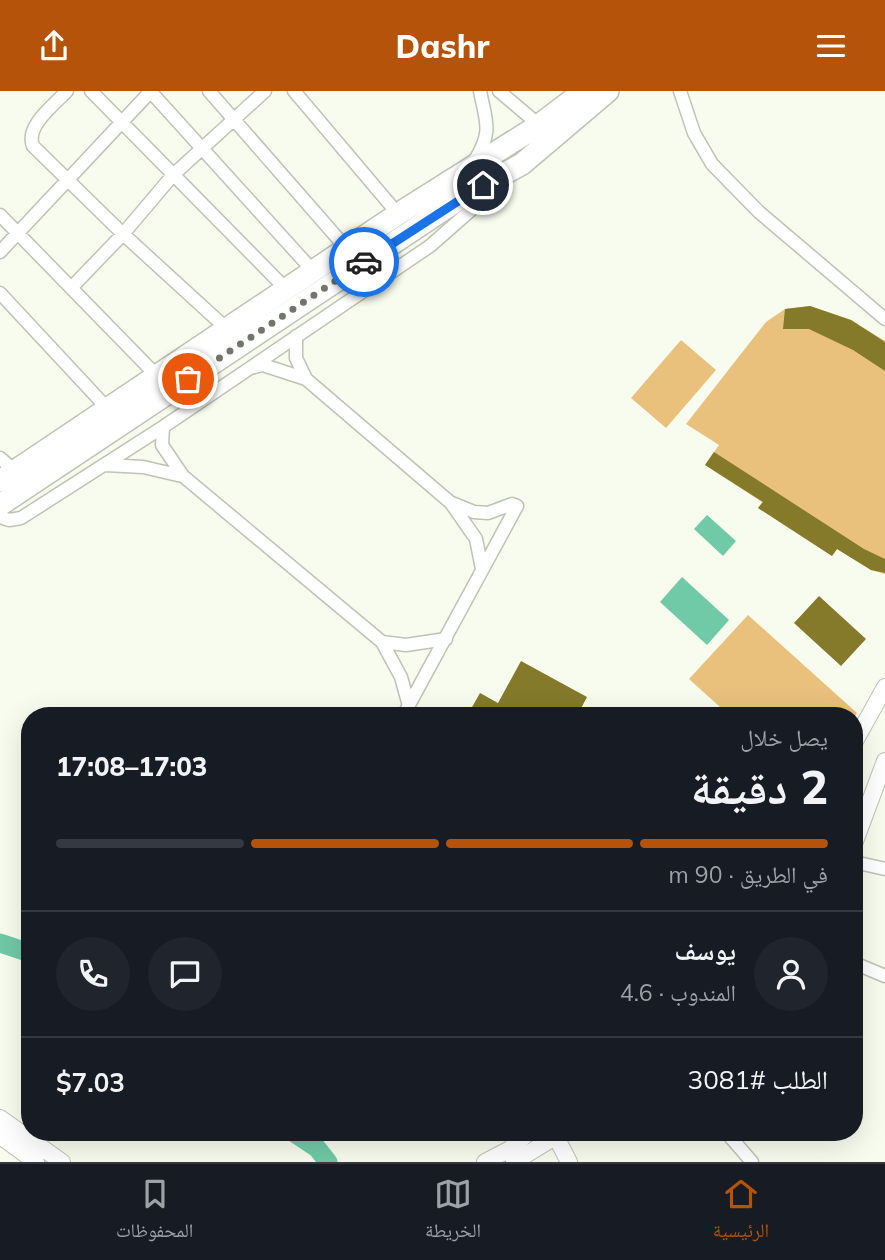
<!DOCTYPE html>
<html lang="ar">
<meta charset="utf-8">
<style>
body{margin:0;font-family:Mulish,"Noto Naskh Arabic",sans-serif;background:#20242c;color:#f1f3f6;direction:rtl;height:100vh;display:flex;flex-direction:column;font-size:26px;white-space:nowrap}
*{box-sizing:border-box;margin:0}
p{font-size:23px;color:#9ea1a6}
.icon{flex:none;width:38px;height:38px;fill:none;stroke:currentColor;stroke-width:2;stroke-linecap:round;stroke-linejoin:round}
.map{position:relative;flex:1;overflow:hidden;direction:ltr}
.side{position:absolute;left:21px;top:616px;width:842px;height:434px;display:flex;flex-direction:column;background:#171b24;border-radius:28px;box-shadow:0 7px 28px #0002;direction:rtl}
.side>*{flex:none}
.pin{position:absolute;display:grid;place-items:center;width:60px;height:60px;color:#fff;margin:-30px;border:4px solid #fff;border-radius:50%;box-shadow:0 2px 7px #0007}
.courier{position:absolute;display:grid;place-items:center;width:70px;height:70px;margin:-35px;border:5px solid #1a73e8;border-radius:50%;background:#fff;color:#222;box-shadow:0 2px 9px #0007}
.headline em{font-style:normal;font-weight:800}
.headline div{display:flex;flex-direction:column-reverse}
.headline{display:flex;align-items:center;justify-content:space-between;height:119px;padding:0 35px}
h1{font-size:46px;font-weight:800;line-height:52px}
.bar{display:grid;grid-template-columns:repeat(4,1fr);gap:10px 7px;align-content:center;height:84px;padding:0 35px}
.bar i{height:9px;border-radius:5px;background:#363941}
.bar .current{background:#b45309}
.bar p{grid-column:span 4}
.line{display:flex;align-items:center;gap:18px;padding:0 35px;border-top:2px solid #363941}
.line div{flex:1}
.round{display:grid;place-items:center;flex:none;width:74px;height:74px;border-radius:37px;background:#20242c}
header{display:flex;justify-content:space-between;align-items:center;height:91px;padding:0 35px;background:#b45309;color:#fff;font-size:32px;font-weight:800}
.tabs{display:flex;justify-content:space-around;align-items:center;height:98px;border-top:2px solid #363941;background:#171b24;font-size:19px;color:#9ea1a6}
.tabs a{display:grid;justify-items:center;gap:4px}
.tabs .current{color:#b45309}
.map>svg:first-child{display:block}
.green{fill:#e9c17c}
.water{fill:#70c9a7}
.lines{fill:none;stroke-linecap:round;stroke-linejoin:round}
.river{stroke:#70c9a7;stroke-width:19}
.building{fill:#847a2a}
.minor-casing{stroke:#bec3b5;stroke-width:15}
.tertiary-casing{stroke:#bec3b5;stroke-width:18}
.trunk-casing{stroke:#bec3b5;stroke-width:24}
.minor{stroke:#fff;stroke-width:12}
.tertiary{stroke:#fff;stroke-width:16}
.trunk{stroke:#fff;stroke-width:21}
.done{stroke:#72756c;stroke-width:7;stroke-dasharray:0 12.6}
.route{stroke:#1a73e8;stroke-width:9}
</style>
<header><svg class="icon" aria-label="menu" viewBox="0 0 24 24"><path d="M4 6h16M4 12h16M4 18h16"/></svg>Dashr<svg class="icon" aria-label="share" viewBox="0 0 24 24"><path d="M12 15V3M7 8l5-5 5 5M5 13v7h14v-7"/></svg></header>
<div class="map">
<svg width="885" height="1071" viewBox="0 0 885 1071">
<rect width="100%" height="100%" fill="#f7fcee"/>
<!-- green -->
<path class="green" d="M810,215L851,229L885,250V483L871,479L837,458L832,465L758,417L762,411L705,374L719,354L686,333L766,231L785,218Z
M681,249L716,279L666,337L631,307Z
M748,524L857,622L854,626L730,625L689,588Z"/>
<!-- water -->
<path class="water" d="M707,424L736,450L723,465L694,438Z
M682,486L729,529L707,554L660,511Z"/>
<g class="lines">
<!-- river -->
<path class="river" d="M0,852L30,862
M293,1041L317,1057L328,1071"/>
</g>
<!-- building -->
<path class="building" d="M810,215L851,229L885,251V280L853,259L809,238H783L785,218Z
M714,361L864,458L885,468V482L871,479L837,458L832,465L758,417L763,411L705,374Z
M819,505L866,548L841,575L794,532Z
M521,570L587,606L577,625H467L480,602L498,612Z"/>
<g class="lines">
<!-- minor casing -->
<g class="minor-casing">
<path id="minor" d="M67,0C54,14 25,35 33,55L123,143L227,238
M91,0L286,198
M150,0L314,181
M209,0L347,158
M294,0L398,123
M499,0L539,34
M680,0L694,42L712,73L759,121L885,228
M475,69C493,40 486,31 480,0
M0,124L157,285
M0,161L151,0
M72,196L123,143L173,84L265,0
M0,202L107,317
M296,245V267L306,288L451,412L476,448L482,478
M250,277L263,274L306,288
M163,336L162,354L183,385L382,551L401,586L409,615
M0,367L16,381
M105,374L143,376L182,385
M0,426L9,429L21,427L163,336L430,155L504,90
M382,551L406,554L446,548
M403,625L517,415L512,413L488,422L474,421L452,412
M854,771L885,778
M854,872L885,885
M726,1041L752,1071"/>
</g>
<!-- tertiary casing -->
<g class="tertiary-casing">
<path id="tertiary" d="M854,652L885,596
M854,753L885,670
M0,1027L62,1071
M550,1041L556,1046L569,1071
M0,1045L36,1071
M485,1071L510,1058L529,1041
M514,1071L563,1041"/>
</g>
<!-- trunk casing -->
<g class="trunk-casing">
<path id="trunk" d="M0,390L398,123L539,34L584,0
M0,414L464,105L522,73L608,0"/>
</g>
<!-- minor -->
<use href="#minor" class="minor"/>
<!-- tertiary -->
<use href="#tertiary" class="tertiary"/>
<!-- trunk -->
<use href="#trunk" class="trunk"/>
</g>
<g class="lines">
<!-- done -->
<path class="done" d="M188,288L364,171"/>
<!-- route -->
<path class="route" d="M364,171L483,94"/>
</g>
</svg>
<div class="pin" style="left:188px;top:288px;background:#ea580c"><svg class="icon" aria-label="bag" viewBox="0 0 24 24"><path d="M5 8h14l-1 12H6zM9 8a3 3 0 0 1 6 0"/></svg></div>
<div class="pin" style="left:483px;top:94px;background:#1f2937"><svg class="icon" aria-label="home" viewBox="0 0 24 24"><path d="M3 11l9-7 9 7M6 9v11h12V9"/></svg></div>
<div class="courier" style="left:364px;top:171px"><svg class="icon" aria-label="car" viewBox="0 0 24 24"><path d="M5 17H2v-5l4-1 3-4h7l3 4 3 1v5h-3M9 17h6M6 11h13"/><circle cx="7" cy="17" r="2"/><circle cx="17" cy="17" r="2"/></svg></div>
<section class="side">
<div class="headline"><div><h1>2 دقيقة</h1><p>يصل خلال</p></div><em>17:03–17:08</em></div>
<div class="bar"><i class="current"></i><i class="current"></i><i class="current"></i><i></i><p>في الطريق · 90 m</p></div>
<div class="line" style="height:126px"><a class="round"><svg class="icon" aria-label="person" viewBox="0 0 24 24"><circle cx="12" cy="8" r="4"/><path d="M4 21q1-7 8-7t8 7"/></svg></a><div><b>يوسف</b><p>المندوب · 4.6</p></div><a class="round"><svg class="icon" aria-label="chat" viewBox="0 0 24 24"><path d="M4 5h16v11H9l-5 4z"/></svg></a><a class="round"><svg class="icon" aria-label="phone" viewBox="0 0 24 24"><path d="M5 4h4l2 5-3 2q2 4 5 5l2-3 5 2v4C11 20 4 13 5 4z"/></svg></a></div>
<div class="line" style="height:91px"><div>الطلب #3081</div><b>$7.03</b></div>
</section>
</div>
<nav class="tabs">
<a class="current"><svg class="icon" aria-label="home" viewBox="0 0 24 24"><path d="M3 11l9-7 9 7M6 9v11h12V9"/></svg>الرئيسية</a>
<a><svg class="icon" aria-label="map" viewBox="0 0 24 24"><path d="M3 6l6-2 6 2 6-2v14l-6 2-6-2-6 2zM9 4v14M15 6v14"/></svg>الخريطة</a>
<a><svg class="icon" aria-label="saved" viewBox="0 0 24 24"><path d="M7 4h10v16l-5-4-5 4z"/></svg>المحفوظات</a>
</nav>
